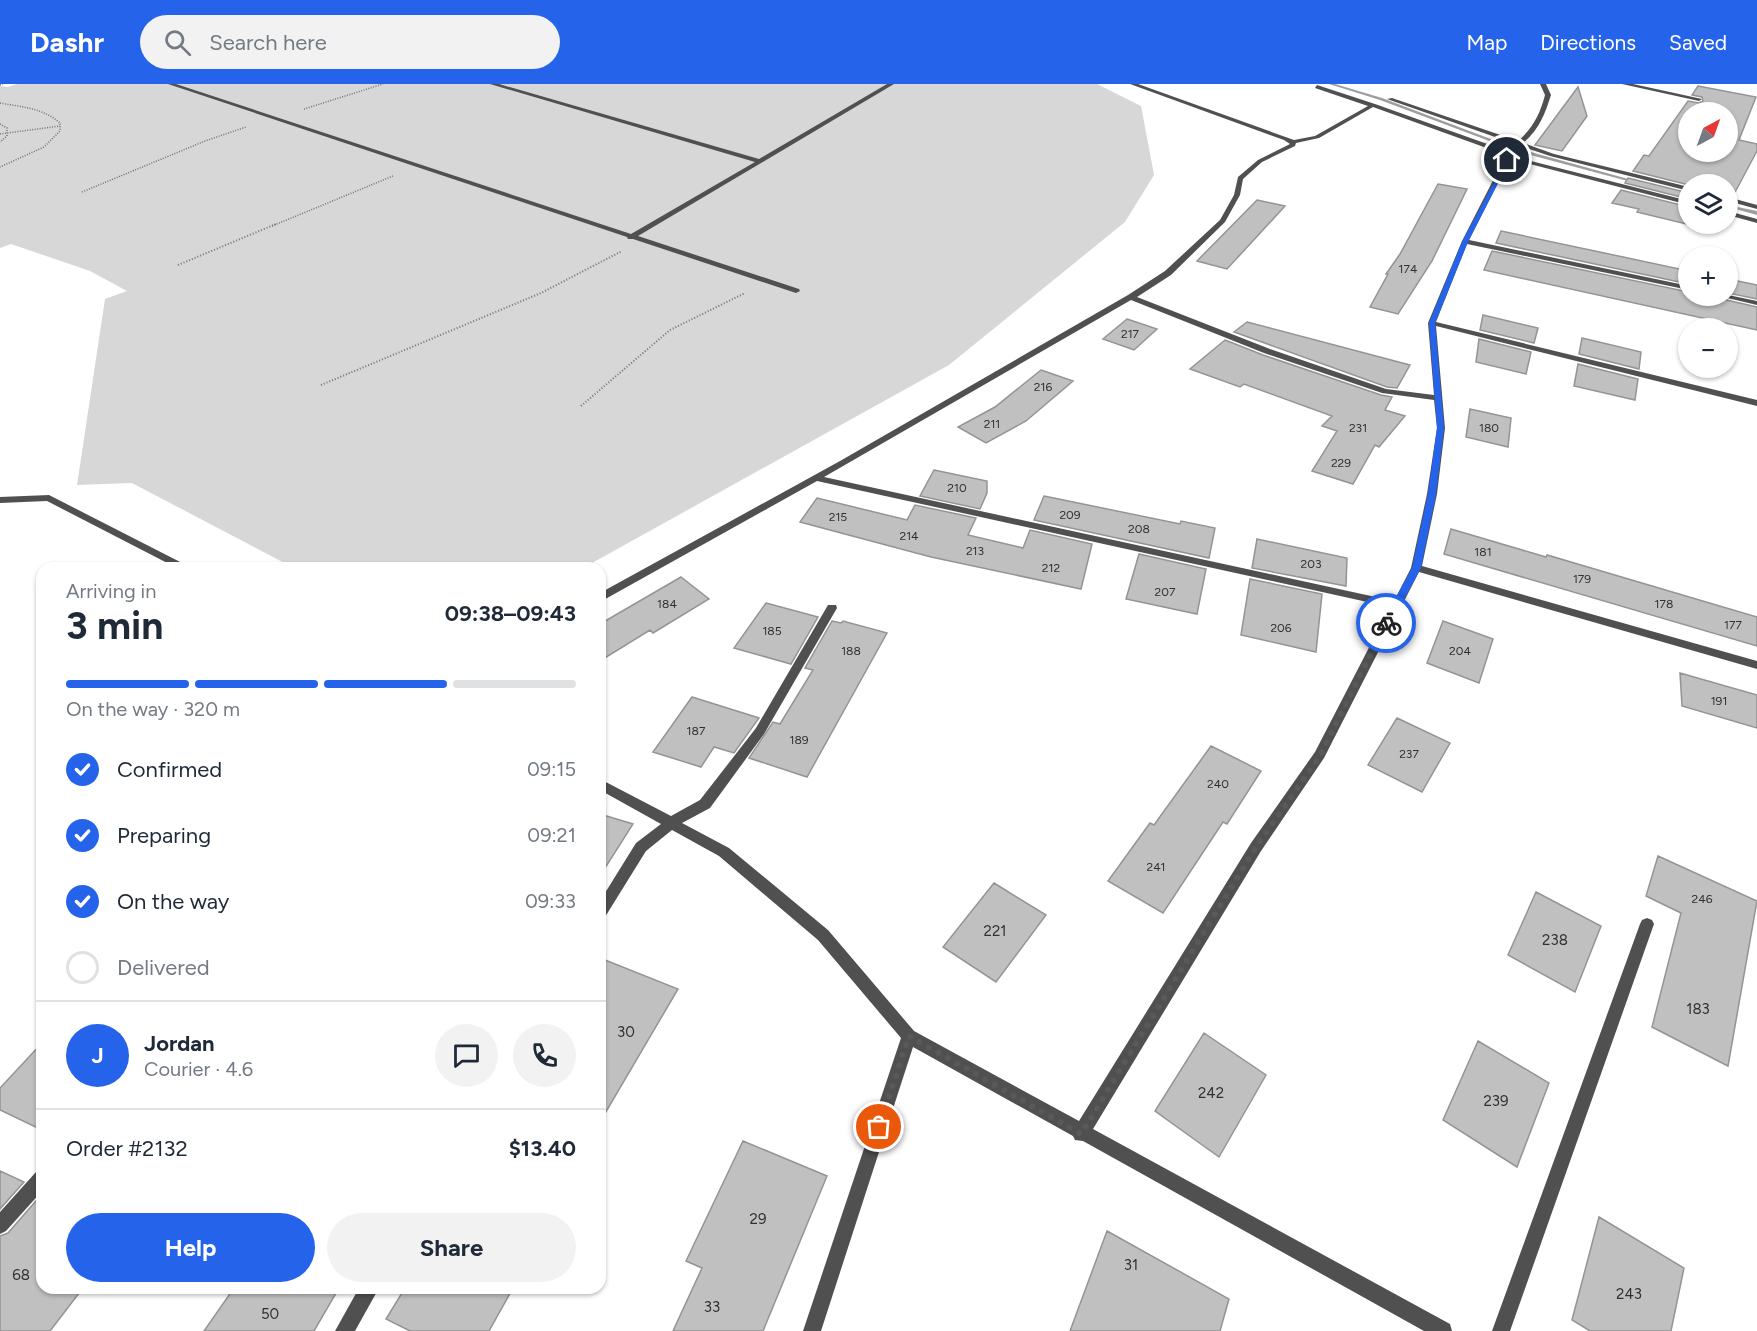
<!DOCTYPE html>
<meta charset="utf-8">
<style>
body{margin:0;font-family:Figtree,sans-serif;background:#f2f2f3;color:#1f2937;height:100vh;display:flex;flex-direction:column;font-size:22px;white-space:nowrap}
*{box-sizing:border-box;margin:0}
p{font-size:20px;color:#747a83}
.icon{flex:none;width:33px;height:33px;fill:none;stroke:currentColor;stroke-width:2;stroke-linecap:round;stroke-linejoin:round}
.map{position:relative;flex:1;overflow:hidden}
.drawer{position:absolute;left:36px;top:478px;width:570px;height:732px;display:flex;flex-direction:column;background:#fff;border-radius:18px;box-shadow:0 2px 4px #0004}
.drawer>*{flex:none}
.needle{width:39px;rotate:41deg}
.buttons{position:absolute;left:1678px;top:18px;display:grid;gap:12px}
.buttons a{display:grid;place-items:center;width:60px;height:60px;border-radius:50%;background:#fff;box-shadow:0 2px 4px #0004;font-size:30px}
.pin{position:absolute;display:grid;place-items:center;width:51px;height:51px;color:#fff;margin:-26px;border:3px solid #fff;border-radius:50%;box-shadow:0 2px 6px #0007}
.courier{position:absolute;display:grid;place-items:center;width:60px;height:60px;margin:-30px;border:4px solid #2563eb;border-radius:50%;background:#fff;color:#222;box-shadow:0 2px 8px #0007}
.overview em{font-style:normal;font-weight:700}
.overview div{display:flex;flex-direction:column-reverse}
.overview{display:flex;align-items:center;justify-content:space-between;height:102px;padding:0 30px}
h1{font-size:39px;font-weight:700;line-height:45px}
.bar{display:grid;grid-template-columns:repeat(4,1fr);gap:9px 6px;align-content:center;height:72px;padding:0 30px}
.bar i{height:8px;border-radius:4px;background:#e0e1e3}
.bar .active{background:#2563eb}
.bar p{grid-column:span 4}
.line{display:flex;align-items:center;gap:15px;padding:0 30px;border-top:2px solid #e0e1e3}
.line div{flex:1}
.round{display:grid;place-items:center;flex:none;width:63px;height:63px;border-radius:32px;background:#f2f2f3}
ol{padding:0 30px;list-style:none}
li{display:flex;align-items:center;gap:18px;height:66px}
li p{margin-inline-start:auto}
li .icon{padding:6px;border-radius:50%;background:#2563eb;color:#fff;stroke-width:4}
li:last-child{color:#747a83}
li i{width:33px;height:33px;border:3px solid #e0e1e3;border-radius:50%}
.primary-button{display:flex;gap:12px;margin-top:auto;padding:12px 30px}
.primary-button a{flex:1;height:69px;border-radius:36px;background:#2563eb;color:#fff;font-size:24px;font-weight:700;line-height:69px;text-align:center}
.primary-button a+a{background:#f2f2f3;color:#1f2937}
header{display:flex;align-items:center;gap:36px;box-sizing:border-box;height:84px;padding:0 30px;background:#2563eb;color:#fff}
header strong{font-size:28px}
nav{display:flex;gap:33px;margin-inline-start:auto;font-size:21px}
.search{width:420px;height:54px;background:#f2f2f3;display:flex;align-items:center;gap:15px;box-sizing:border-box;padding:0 21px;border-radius:33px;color:#747a83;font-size:22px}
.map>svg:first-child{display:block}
.green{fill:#d7d7d7}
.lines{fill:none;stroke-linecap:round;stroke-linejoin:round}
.stream{fill:#9e9e9e;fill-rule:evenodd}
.building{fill:#c0c0c0;stroke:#949494;stroke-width:1.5;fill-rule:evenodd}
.path-far1{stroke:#727272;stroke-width:1.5;stroke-dasharray:1 1.5;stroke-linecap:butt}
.path{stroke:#727272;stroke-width:2;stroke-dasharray:1 2;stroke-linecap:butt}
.lane{fill:#505050;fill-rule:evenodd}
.street{fill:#505050;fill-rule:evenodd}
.route{fill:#2563eb}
.done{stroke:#595959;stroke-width:6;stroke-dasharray:0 10.8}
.labels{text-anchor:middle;stroke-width:6;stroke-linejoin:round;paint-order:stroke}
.number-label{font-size:12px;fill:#303030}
.near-number-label{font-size:15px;fill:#303030}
</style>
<header>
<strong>Dashr</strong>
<div class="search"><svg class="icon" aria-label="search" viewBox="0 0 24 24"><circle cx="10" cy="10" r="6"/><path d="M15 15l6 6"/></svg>Search here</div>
<nav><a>Map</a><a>Directions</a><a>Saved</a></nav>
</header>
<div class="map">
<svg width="1757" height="1247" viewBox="0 0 1757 1247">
<rect width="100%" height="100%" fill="#fff"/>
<!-- green -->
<path class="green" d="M17,0H1097L1141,22L1154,91L1125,138L949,281L583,484H294L132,399L77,401L105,215L127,207L90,187L11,160L0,164V2L8,3Z"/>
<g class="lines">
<!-- stream -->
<path class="stream" d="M1329,0H1335L1382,14L1504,60L1500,61L1380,16Z
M1523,67H1527L1639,98L1635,99L1523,69Z
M1728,121L1757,127V131L1728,123Z"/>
</g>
<!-- building -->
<path class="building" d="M1698,2L1756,13L1739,56L1757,60V67L1733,112L1728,111V100L1689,101L1633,87L1644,71L1649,72L1688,17L1699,19L1703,17L1702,13L1692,11ZM1689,28H1728V68H1689Z
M1578,3L1587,32L1562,67L1535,61Z
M1628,94L1689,109V115L1625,99Z
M1438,100L1467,105L1432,177L1398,230L1370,223L1388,190H1386L1400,170Z
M1621,106L1689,123V140H1719L1715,147L1637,128L1639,125L1612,119Z
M1257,116L1285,122L1227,185L1197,177Z
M1501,147L1689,187V200L1496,159Z
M1492,167L1689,208V212H1717L1718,214L1757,223V246L1484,186Z
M1728,195L1757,201V215L1728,209Z
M1483,231L1538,244L1534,259L1480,246Z
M1127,235L1157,245L1134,266L1103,255Z
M1247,238L1410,281L1397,304L1387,303L1234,248Z
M1582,254L1641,268L1639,285L1579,270Z
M1479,255L1531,268L1526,290L1476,278Z
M1225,256L1263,271L1381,311L1392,313L1385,326L1405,332L1379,363L1375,361L1353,400L1312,387L1337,347L1322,342L1332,332L1244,300L1240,303L1190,285Z
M1578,280L1638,295L1635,316L1574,302Z
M1041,286L1073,297L1026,337L986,359L958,343L995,323Z
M1470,325L1511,334L1508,363L1466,353Z
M934,386L987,397V409L980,425L920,412Z
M1044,412L1180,440L1181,437L1215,444L1209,474L1034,436Z
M817,414L907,436L915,421L976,434L968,451L1023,464L1030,446L1092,460L1081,505L931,473L800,438Z
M1451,445L1546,473L1547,471L1757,533V562L1444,470Z
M1257,455L1347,474L1346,502L1252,484Z
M1139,470L1206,485L1197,530L1126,515Z
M681,493L709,515L653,549L650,546L600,577V540Z
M1250,495L1322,510L1316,568L1241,551Z
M766,519L818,533L791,580L734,564Z
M832,537L841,539L843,537L887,549L807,693L749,674L773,638L780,640L813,586L805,584Z
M1443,537L1493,555L1479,599L1427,579Z
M1680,589L1757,611V644L1682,622Z
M692,613L759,634L734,669L714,663L701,683L653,668Z
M1397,634L1450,659L1422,708L1368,681Z
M1211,662L1261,687L1227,740L1223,738L1163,829L1108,797L1150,739L1154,741Z
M600,730L633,740L600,792Z
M1658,772L1757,817L1728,982L1652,943L1681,829L1646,812Z
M994,799L1046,831L996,898L943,863Z
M1536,808L1601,842L1575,908L1508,871Z
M600,874L678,905L600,1038Z
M1204,949L1266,991L1219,1073L1155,1027Z
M1478,957L1549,999L1517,1083L1443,1036Z
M42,959V1046L0,1026V1004Z
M743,1057L827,1092L763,1247H673L702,1184L686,1177Z
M0,1087L24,1098L0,1125Z
M42,1110V1204H83L50,1247H0V1152L8,1149Z
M1599,1133L1684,1184L1671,1247H1590L1572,1236Z
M1107,1147L1229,1215L1220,1247H1070Z
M234,1204H339L314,1247H204Z
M405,1204H513L489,1247H410L386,1235Z"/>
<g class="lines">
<!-- path-far1 -->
<path class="path-far1" d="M0,1L3,0
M0,19C22,23 43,24 60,39V47L44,63L0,83
M304,25L383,0
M0,40L7,44V52L0,58
M0,50L60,42
M82,108L205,57L246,43
M272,142L393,92"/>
<!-- path -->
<path class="path" d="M178,181L276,140
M321,301L541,209L622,167
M581,322L670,246L745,209"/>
<!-- lane -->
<path class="lane" d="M168,0H176L631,150L755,78L490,0H499L759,75L887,0H894L638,152L799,205L800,207L796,209L633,155H628L627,153Z"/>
<!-- street -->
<path class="street" d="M1130,0H1138L1294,56L1315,52L1368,22L1315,4L1317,1L1375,20L1507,67L1515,60L1387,15L1392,14L1518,57C1533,44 1540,30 1545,11L1540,0H1546L1551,11C1545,30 1539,46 1523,59L1554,70L1689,103V107L1550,72L1520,62L1511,72L1689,117V121L1510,75L1469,156L1689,202V206L1467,160L1436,238L1757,316V322L1436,242L1445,344L1437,410L1422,482L1757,577V585L1419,488L1324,674L1261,767L1093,1045L1450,1240L1452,1247H1424L1083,1057L1075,1056L1073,1052L913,963L821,1247H803L901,954L818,856L719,772L672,746L646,767L605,833L600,835V817L636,759L661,740L600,706V695L671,732L700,716L756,644L828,521H836L837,524L764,650L710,724L682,739L729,764L828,846L914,947L1079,1037L1251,759L1315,668L1390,523L817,397L600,518V509L840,377L1128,211L1165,187L1220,136L1234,111L1238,93L1258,76L1290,60L1284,56ZM1373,23L1506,71L1462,157L1428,239L1434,311L1386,305L1270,265L1137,213L1171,191L1225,138L1240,111L1243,95L1262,78L1295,62L1296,59L1319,54ZM1131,216L1264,269L1382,309L1434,316L1437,344L1427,410L1411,484L1394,517L824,393Z
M1622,0H1633L1702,15L1699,17Z
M1728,113L1757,121V125L1728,117Z
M1728,127L1757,135V139L1728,131Z
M1728,211L1757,217V221L1719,212Z
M49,411L188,482L189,484H177L47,417L0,419V413Z
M1647,834L1652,836L1654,840L1510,1247H1492L1640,840L1642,836Z
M42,1085V1107L6,1147L0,1150V1128L36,1088Z
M359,1204H379L355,1247H335Z"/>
</g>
<!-- route -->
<path class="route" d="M1507,74L1510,76L1468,158L1435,239L1444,344L1436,410L1421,484L1391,539L1386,543L1382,539L1412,484L1428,410L1437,344L1429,239L1462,158Z"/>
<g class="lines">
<!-- done -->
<path class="done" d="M879,1043L909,952L1081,1050L1256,763L1320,672L1386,539"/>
</g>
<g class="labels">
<!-- number labels -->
<g class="number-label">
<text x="1408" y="189">174</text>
<text x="1130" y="254">217</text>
<text x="1043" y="307">216</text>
<text x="992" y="344">211</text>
<text x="1358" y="348">231</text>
<text x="1489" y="348">180</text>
<text x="1341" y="383">229</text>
<text x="957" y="408">210</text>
<text x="1070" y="435">209</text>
<text x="838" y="437">215</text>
<text x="1139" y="449">208</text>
<text x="909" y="456">214</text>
<text x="975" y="471">213</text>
<text x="1483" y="472">181</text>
<text x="1311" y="484">203</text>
<text x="1051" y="488">212</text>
<text x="1582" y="499">179</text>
<text x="1165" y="512">207</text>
<text x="667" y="524">184</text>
<text x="1664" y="524">178</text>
<text x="1733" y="545">177</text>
<text x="1281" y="548">206</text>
<text x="772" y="551">185</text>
<text x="851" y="571">188</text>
<text x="1460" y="571">204</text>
<text x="1719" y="621">191</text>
<text x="696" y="651">187</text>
<text x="799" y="660">189</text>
<text x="1409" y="674">237</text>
<text x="1218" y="704">240</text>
<text x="1156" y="787">241</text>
<text x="1702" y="819">246</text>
</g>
<!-- near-number labels -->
<g class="near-number-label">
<text x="995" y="852">221</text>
<text x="1555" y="861">238</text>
<text x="1698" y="930">183</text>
<text x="626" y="953">30</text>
<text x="1211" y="1014">242</text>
<text x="1496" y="1022">239</text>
<text x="758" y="1140">29</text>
<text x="1131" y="1186">31</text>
<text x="21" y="1196">68</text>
<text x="1629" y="1215">243</text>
<text x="712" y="1228">33</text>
<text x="270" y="1235">50</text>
</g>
</g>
</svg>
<div class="buttons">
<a><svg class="needle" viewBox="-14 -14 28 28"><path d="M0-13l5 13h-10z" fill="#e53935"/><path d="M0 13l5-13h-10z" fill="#747a83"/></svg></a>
<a><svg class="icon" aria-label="layers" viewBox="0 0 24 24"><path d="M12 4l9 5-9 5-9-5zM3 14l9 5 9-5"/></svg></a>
<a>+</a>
<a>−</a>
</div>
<div class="pin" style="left:879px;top:1043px;background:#ea580c"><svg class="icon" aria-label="bag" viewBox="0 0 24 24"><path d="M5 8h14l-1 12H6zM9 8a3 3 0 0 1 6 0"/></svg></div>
<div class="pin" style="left:1507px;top:76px;background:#1f2937"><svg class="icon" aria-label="home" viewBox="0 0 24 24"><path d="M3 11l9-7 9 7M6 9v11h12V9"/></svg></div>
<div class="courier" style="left:1386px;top:539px"><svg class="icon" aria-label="bike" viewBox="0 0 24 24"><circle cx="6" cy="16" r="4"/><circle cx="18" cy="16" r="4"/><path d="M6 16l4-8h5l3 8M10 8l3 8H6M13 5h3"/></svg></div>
<section class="drawer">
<div class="overview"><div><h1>3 min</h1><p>Arriving in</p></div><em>09:38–09:43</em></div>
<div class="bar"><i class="active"></i><i class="active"></i><i class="active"></i><i></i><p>On the way · 320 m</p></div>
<ol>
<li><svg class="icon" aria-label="check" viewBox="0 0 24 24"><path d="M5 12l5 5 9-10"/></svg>Confirmed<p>09:15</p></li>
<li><svg class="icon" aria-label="check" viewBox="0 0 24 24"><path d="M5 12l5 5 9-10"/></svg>Preparing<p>09:21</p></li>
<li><svg class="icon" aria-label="check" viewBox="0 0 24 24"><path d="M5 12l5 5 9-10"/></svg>On the way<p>09:33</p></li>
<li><i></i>Delivered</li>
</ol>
<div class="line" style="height:108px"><b class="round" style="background:#2563eb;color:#fff">J</b><div><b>Jordan</b><p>Courier · 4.6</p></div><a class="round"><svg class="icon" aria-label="chat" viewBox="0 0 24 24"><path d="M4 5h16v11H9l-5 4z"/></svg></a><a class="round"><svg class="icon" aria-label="phone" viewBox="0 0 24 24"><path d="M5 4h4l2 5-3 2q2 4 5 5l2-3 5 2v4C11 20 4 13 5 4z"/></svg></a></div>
<div class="line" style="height:78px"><div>Order #2132</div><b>$13.40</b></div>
<div class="primary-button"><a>Help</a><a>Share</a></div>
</section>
</div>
